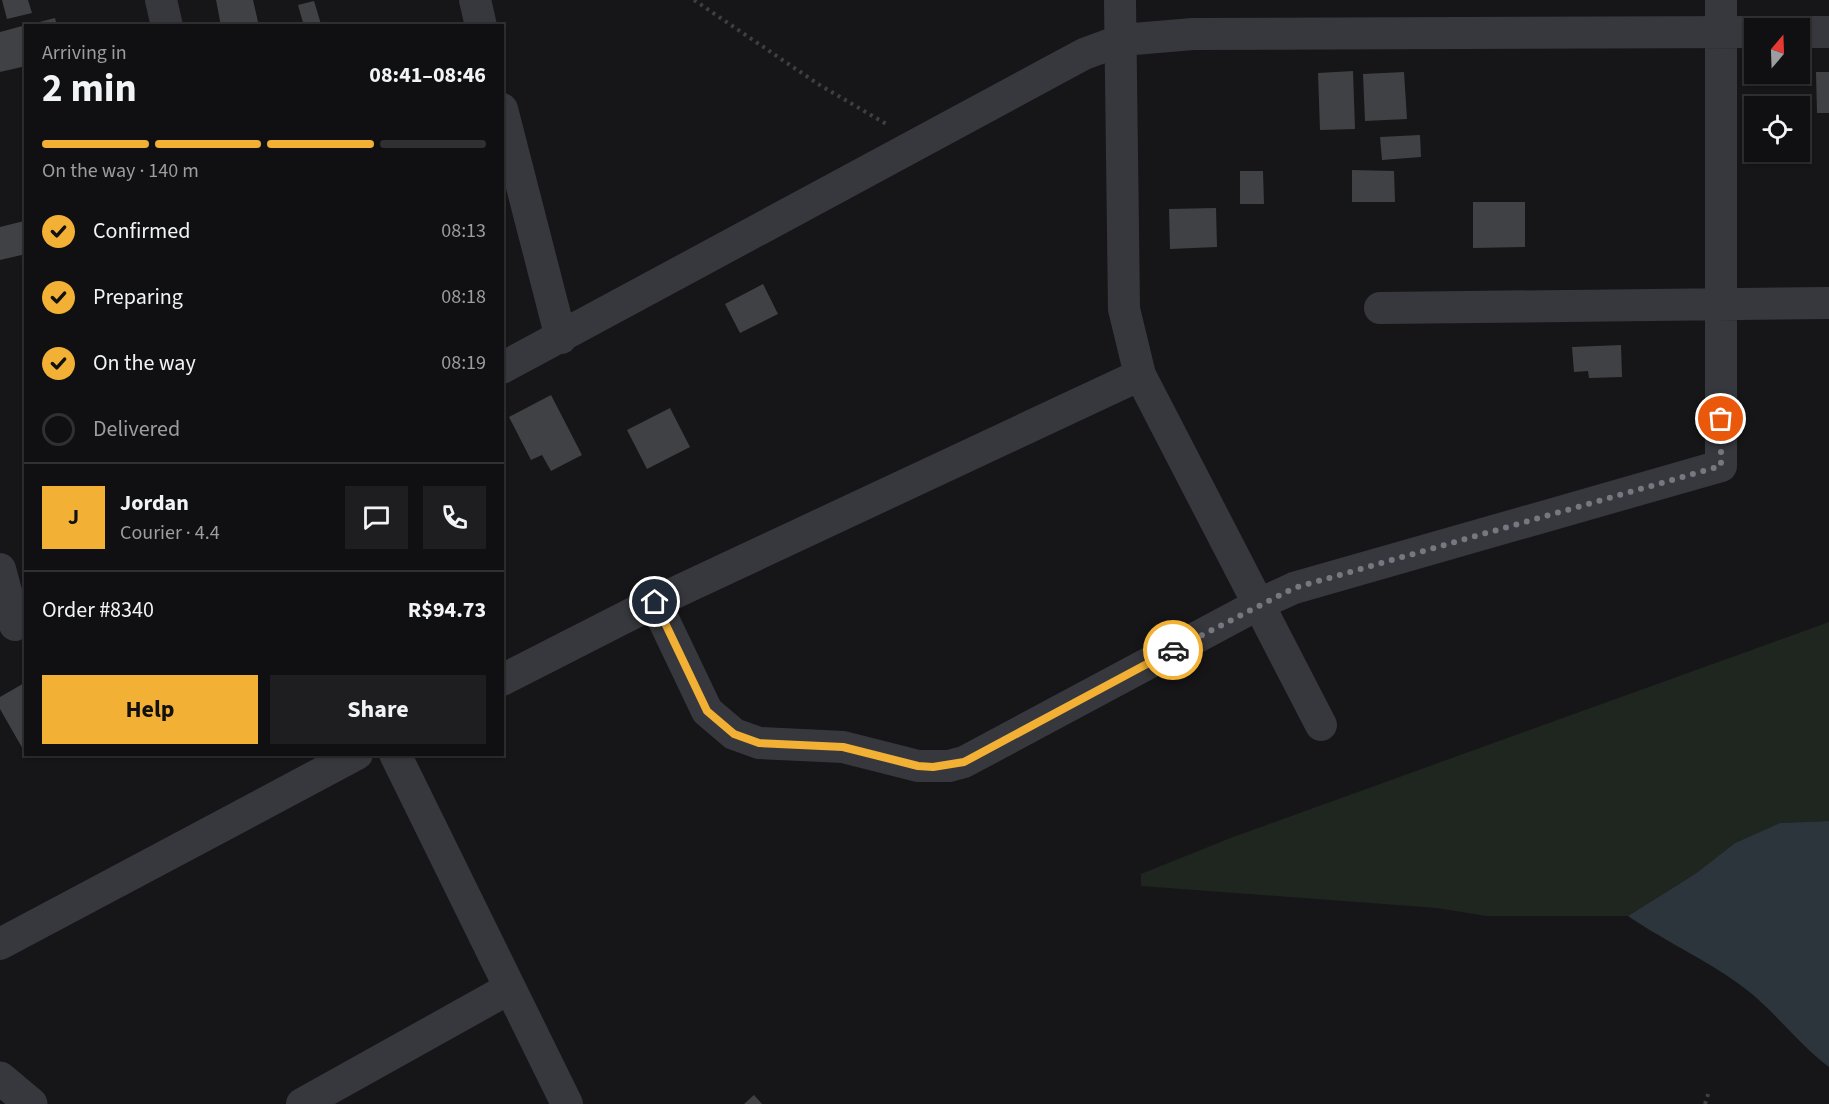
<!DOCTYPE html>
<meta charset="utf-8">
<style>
body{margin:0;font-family:"Source Sans 3",sans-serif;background:#1e1e20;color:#f1f3f6;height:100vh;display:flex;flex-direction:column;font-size:22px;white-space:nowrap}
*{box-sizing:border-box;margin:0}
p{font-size:20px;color:#9c9d9f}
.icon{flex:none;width:33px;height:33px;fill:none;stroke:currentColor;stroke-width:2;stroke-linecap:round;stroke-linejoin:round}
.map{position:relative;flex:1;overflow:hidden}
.drawer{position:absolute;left:24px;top:24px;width:480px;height:732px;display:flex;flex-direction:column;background:#101012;border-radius:0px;box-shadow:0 2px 4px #0004,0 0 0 2px #303032}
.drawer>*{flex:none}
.needle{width:39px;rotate:19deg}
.fabs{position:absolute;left:1744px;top:18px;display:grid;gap:12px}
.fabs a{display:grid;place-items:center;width:66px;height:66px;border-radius:0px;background:#101012;box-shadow:0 2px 4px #0004,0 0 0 2px #303032;font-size:30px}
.pin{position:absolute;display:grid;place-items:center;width:51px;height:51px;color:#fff;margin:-26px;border:3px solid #fff;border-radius:50%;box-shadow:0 2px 6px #0007}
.courier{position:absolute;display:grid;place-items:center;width:60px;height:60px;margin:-30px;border:4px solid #f2b134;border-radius:50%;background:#fff;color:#222;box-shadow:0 2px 8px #0007}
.head em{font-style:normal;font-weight:700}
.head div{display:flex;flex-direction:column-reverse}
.head{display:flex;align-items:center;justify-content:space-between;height:102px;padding:0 18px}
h1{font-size:39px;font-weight:700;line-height:45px}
.bar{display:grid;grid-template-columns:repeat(4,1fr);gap:9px 6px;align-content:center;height:72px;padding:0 18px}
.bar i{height:8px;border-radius:4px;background:#303032}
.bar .active{background:#f2b134}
.bar p{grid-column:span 4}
.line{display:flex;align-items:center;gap:15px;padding:0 18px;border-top:2px solid #303032}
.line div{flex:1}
.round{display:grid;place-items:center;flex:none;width:63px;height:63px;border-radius:0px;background:#1e1e20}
ol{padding:0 18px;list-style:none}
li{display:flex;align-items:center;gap:18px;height:66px}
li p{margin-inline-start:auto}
li .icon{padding:6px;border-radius:50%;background:#f2b134;color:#111;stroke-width:4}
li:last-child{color:#9c9d9f}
li i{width:33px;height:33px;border:3px solid #303032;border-radius:50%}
.button{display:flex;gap:12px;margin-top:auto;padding:12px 18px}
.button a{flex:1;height:69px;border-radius:0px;background:#f2b134;color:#111;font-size:24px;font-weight:700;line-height:69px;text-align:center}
.button a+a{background:#1e1e20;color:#f1f3f6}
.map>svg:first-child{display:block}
.green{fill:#1e261f}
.water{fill:#2c353c}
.building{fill:#404145}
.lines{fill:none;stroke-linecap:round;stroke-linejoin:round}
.path{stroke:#3d3f44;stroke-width:4;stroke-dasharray:3 4.5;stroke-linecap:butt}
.minor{stroke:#37383d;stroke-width:32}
.tertiary{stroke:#37383d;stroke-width:33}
.done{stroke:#757880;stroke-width:6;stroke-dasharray:0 10.8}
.route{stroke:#f2b134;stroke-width:8}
</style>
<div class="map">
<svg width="1829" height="1104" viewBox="0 0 1829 1104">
<rect width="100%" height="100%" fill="#161618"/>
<!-- green -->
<path class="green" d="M1829,622V821L1780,823L1735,843L1695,874L1628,916H1486L1437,908L1141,886V874L1233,837Z"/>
<!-- water -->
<path class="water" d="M1829,821V1067C1800,1045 1779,1017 1752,994C1716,964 1667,943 1628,916L1695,874L1735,843L1780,823Z"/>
<!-- building -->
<path class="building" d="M2,0H28L32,13L7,19Z
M216,0H253L259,26H221Z
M314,1L321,24L304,26L298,5Z
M55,18L57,26H28V25Z
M26,25V66L0,72V32Z
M1353,71L1355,129L1320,130L1318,73Z
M1404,72L1407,119L1365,121L1363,74Z
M1816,72H1829V113H1817Z
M1420,135L1421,157L1382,160L1380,137Z
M1352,170L1394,171L1395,202H1352Z
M1240,171H1263L1264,204H1240Z
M1473,202H1525V247L1473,248Z
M1216,208L1217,247L1170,249L1169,209Z
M24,221L26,254L0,260V227Z
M763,284L778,314L740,333L725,304Z
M1621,345L1622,377L1589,378L1588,371L1574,372L1572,347Z
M551,395L582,455L551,471L542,455L531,460L509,417Z
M670,408L690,447L647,469L627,430Z
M26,682V750L24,751L0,709V697Z
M754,1095L762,1104H744Z"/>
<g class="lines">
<!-- path -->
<path class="path" d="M694,0L818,84L888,125
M1705,1104L1709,1091"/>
<!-- minor -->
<path class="minor" d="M161,0L167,26
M475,0L481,26
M1120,0L1124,309L1140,375L1321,725
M1800,32H1829
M502,109L561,338
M1380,308L1829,303
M502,368L1084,54L1122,40L1193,34L1755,32
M0,569L15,625
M655,602L707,711L734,734L759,743L843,747L918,766H949L964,762L1259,604L1294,588L1721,466V0
M502,680L655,602L1140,375
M395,754L567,1104
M0,944L357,754
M302,1104L510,988"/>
<!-- tertiary -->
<path class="tertiary" d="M0,1078L31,1104"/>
</g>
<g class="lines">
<!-- done -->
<path class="done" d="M1173,650L1294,588L1721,466V419"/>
<!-- route -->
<path class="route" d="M655,602L707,711L734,734L759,743L843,747L918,766L933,767L964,762L1173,650"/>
</g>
</svg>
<div class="fabs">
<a><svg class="needle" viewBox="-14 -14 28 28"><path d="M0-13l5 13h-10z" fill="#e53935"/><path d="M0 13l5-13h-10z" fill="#9c9d9f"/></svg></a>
<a><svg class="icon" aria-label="locate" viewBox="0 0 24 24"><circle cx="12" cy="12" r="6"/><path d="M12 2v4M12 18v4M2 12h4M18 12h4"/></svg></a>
</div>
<div class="pin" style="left:1721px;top:419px;background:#ea580c"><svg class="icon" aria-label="bag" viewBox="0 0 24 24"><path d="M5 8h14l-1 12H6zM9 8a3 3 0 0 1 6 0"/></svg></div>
<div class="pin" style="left:655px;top:602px;background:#1f2937"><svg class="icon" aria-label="home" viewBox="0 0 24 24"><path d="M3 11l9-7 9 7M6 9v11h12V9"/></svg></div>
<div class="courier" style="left:1173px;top:650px"><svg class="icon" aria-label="car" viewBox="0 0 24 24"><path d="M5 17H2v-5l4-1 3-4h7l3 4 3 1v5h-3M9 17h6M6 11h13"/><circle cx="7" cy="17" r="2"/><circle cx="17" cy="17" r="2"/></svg></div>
<section class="drawer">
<div class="head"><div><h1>2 min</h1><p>Arriving in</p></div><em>08:41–08:46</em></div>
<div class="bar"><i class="active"></i><i class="active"></i><i class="active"></i><i></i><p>On the way · 140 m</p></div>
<ol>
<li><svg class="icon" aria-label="check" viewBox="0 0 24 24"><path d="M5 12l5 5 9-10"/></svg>Confirmed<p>08:13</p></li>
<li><svg class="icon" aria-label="check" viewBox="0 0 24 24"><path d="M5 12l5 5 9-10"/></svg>Preparing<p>08:18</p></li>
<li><svg class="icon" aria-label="check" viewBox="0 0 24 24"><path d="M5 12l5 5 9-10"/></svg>On the way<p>08:19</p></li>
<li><i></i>Delivered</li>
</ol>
<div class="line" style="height:108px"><b class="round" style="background:#f2b134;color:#111">J</b><div><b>Jordan</b><p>Courier · 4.4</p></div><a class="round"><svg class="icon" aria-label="chat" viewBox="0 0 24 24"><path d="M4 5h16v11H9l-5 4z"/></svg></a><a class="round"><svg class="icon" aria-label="phone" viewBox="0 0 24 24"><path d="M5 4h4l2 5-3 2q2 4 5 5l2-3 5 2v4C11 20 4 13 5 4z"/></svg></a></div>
<div class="line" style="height:78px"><div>Order #8340</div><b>R$94.73</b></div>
<div class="button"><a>Help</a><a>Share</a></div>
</section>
</div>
